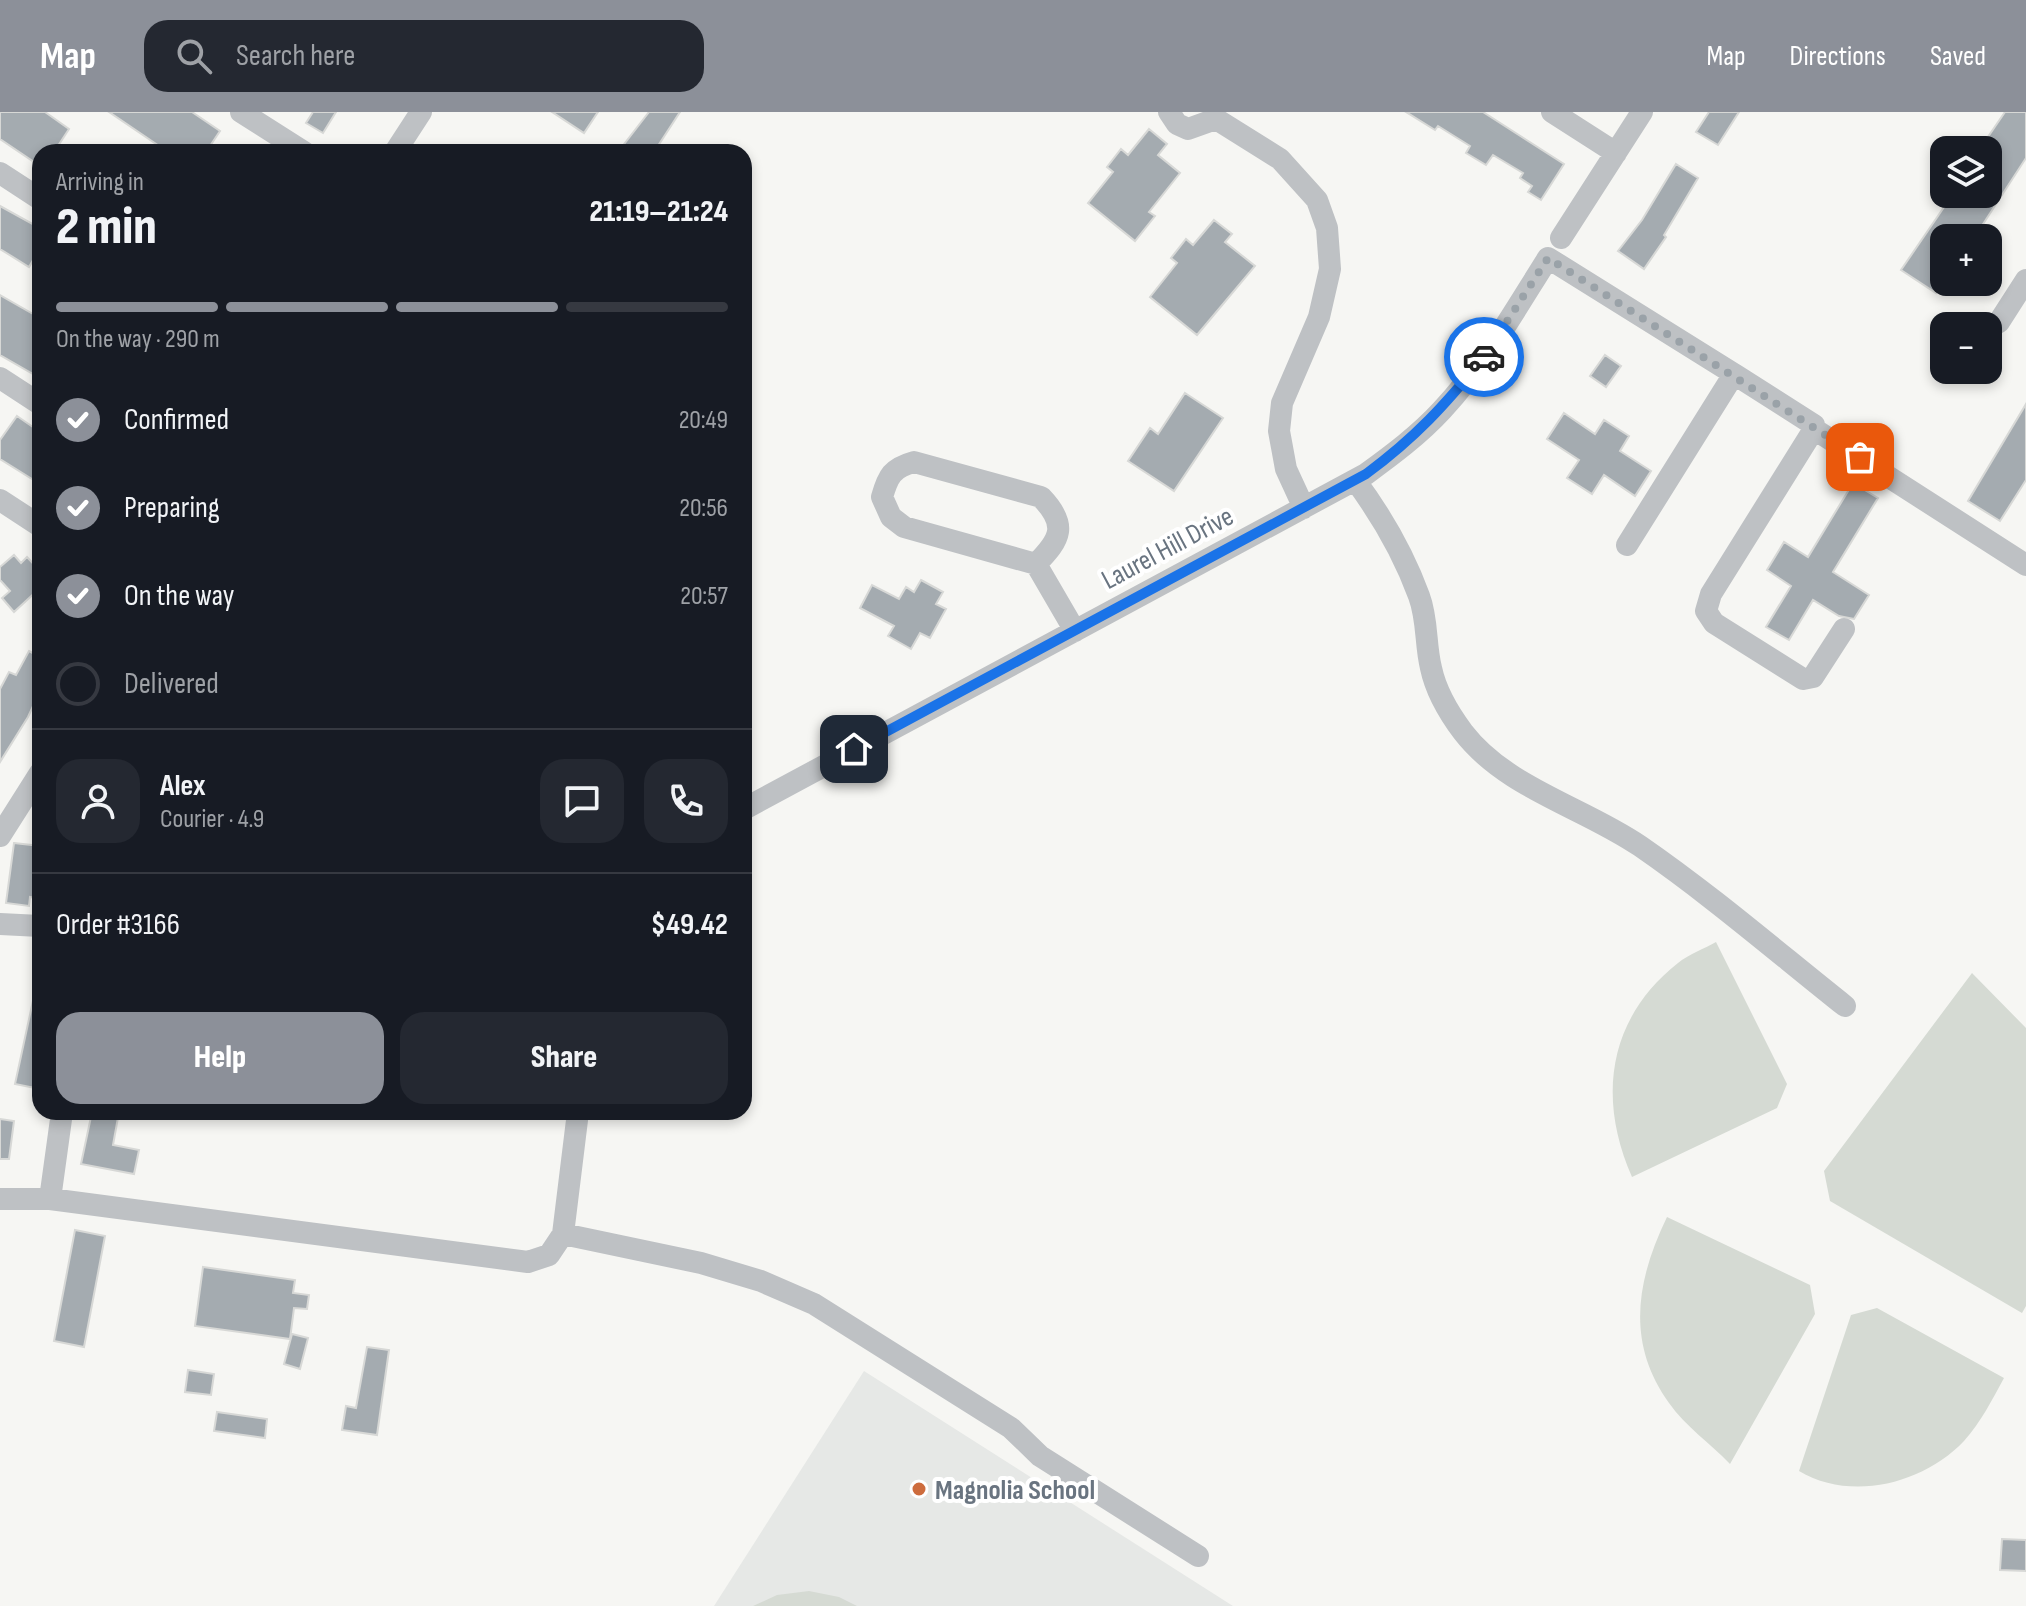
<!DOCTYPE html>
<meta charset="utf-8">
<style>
body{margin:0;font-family:"Sofia Sans Condensed",sans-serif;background:#242831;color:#f1f3f6;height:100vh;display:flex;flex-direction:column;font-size:30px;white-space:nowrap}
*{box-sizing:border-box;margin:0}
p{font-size:26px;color:#9ea1a6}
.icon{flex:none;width:44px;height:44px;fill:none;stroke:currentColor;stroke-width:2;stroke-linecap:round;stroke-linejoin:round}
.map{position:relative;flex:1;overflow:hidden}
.side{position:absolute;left:32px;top:32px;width:720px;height:976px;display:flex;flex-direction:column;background:#171b24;border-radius:24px;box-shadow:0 4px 12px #0003}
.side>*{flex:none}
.buttons{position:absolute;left:1930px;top:24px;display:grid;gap:16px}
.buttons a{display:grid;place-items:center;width:72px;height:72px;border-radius:16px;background:#171b24;box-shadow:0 4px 12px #0003;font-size:40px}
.pin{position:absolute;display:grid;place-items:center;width:68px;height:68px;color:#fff;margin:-34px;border-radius:16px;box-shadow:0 4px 12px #0006}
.courier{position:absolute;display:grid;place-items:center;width:80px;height:80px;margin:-40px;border:6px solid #1a73e8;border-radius:50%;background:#fff;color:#222;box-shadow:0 2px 10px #0007}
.summary em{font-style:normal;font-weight:800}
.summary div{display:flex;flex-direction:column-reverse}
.summary{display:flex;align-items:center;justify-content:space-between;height:136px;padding:0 24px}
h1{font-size:52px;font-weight:800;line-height:60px}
.bar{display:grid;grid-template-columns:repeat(4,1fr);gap:12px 8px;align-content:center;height:96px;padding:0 24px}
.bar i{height:10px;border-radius:6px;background:#363941}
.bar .selected{background:#8c9099}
.bar p{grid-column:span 4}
.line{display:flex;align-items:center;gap:20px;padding:0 24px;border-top:2px solid #363941}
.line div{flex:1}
.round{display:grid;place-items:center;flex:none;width:84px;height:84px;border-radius:24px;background:#242831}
ol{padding:0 24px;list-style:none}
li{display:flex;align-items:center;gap:24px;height:88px}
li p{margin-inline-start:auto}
li .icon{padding:8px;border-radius:50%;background:#8c9099;color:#fff;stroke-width:4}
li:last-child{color:#9ea1a6}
li i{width:44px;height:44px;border:4px solid #363941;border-radius:50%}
.button{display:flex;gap:16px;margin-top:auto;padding:16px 24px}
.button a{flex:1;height:92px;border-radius:24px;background:#8c9099;color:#fff;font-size:32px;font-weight:800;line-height:92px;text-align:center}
.button a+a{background:#242831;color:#f1f3f6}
header{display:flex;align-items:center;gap:48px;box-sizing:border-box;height:112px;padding:0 40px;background:#8c9099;color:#fff}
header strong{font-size:38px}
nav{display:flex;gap:44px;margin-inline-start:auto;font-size:28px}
.search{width:560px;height:72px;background:#242831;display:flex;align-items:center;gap:20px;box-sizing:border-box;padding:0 28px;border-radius:24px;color:#9ea1a6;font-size:30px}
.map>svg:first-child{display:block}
.built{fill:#e6e8e6}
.green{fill:#d5dad3}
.building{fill:#a4abb0;stroke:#d7d8d6;stroke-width:2}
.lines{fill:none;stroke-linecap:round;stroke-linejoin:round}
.minor{stroke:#bec1c4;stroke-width:22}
.done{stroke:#9aa2a8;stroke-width:8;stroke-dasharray:0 14.4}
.route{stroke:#1a73e8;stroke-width:10}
.poi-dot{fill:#cd6c3d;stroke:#fff;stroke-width:3}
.labels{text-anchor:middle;stroke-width:8;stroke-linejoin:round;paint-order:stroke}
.street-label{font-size:28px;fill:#697480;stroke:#fff}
.poi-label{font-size:28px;font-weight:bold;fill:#697480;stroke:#fff;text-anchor:start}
</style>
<header>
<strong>Map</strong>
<div class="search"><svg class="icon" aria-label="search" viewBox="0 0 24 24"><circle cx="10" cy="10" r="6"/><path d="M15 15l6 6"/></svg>Search here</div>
<nav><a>Map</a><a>Directions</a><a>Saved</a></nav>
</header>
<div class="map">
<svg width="2026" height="1494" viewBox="0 0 2026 1494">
<rect width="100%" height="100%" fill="#f6f6f3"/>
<!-- built -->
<path class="built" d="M864,1259L1233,1494H714Z"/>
<!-- green -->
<path class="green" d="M1716,830L1787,972L1777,996L1632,1065C1597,986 1608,906 1678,851C1689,842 1704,837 1716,830Z
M1972,861L2026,916V1194L2022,1201L1830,1089L1824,1059Z
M1667,1105L1810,1173L1815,1202L1730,1352C1710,1331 1686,1315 1669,1291C1625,1230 1637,1167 1667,1105Z
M1877,1196L2004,1266C1992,1288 1981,1310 1964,1329C1923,1372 1851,1390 1799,1359L1851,1203Z
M809,1479L839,1485L857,1494H753L777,1483Z"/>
<!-- building -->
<path class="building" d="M0,0H45L69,17L54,40H40V54L0,27Z
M109,0H192L220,19L206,40H168Z
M313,0H336L323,21L306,11Z
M552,0H598L584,21Z
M649,0H680L654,40H618Z
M1406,0H1483L1564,52L1541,88L1528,80L1532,74L1520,66L1523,61L1493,43L1486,53L1466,41L1470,34L1438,14L1435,18Z
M1709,0H1739L1718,33L1696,20Z
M2005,0H2026V46L1974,126H1944V168L1936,181L1901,158L1953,82H1988V38H1979Z
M1149,17L1167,32L1158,43L1180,61L1149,100L1155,104L1135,129L1088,91L1113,60L1107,55L1121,37L1128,43Z
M1676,52L1698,66L1664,123L1666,125L1644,157L1618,139L1642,108Z
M0,94L40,116V136L29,155L0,137Z
M1214,108L1232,122L1225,130L1255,154L1197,223L1150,185L1177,151L1171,146L1186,127L1193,133Z
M0,183L40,206V266L0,243Z
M1605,243L1621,254L1606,275L1590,264Z
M1185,281L1223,306L1174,379L1128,349L1150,316L1158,322Z
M2026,292V368L2000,409L1968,389Z
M1564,301L1595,322L1604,308L1629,324L1620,339L1651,359L1635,384L1604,363L1592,382L1567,366L1579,348L1547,327Z
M17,304L40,320V372L0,347V328Z
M1853,371L1878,386L1833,460L1869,483L1854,507L1839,504L1813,488L1789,528L1766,515L1791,474L1767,458L1784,430L1808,445Z
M14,443L21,451L27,445L40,459L34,466L40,476L14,500L2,486L10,479L0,468V455Z
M921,468L943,480L936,492L946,497L930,526L920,521L911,537L888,524L894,514L860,496L872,473L899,487L906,475L914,480Z
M29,539L40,545V579L28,605L0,650V577L9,560L16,563Z
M14,731L40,734V787L30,785L29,794L6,791Z
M34,884H40V977L15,972Z
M92,1000H119L113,1033L139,1038L134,1062L81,1052Z
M0,1007L14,1009L9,1047H0Z
M75,1118L105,1124L84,1235L54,1229Z
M203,1155L295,1168L293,1181L309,1183L307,1197L294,1196L290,1227L195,1214Z
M292,1222L308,1226L300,1257L284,1252Z
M367,1235L389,1238L377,1323L342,1318L346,1294L356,1296Z
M188,1258L214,1262L211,1283L185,1280Z
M217,1300L267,1307L265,1326L214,1319Z
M2002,1427L2026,1428V1459L2000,1458Z"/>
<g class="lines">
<!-- minor -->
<path class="minor" d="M241,0L304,40
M1169,0L1177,12L1188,17L1216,7
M1552,0L1616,41
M1216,7L1280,47L1317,88L1327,116L1330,157L1319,205L1282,291L1279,319L1286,357L1304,396
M395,40L421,0
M0,61L40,87
M1561,126L1642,0
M1988,216L1999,210L2026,168
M1734,262L1814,313V317L1711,482L1706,499L1714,511L1803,567L1813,565L1844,517
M0,266L40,292
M1814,317L2026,453
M914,350L1041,385C1068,413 1061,427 1036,452L904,415L891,405L882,385C888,364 892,356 914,350Z
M1355,368C1381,403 1404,443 1419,484C1428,508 1425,532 1431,556C1436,580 1448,600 1463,620C1506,676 1583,695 1640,734C1711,783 1777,840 1845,894
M0,388L40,414
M1036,452L1075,519
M744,697L1366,362C1392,343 1419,323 1442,298C1484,253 1515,198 1548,146L1734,262L1627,433
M0,724L40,661
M0,812L40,814
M0,1087H50L528,1150L549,1143L563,1122L578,1000
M50,1087L62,1000
M563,1122L701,1151L761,1169L814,1192L1011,1316L1040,1344L1198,1444"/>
</g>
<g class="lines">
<!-- done -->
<path class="done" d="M1484,245L1548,146L1860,345"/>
<!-- route -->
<path class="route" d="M854,637L1366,362C1416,325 1445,293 1484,245"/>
</g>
<!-- markers -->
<circle class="poi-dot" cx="919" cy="1377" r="8"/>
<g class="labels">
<!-- street labels -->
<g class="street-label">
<text transform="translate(1167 435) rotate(-28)" y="10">Laurel Hill Drive</text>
</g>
<!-- poi labels -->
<g class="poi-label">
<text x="935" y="1387">Magnolia School</text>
</g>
</g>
</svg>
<div class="buttons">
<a><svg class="icon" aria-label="layers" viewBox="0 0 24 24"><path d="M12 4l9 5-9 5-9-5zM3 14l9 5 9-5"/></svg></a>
<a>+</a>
<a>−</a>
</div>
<div class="pin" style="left:1860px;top:345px;background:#ea580c"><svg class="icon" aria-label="bag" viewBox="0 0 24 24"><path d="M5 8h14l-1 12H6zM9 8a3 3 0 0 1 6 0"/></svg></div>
<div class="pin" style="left:854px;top:637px;background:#1f2937"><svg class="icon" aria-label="home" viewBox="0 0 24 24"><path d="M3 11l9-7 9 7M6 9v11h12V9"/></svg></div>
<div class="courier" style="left:1484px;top:245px"><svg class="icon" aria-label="car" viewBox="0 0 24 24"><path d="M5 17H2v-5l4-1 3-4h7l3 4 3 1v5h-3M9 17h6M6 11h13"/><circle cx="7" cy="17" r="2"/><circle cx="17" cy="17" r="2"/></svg></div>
<section class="side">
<div class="summary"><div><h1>2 min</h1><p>Arriving in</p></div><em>21:19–21:24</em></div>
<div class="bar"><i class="selected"></i><i class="selected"></i><i class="selected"></i><i></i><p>On the way · 290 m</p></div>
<ol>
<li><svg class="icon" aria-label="check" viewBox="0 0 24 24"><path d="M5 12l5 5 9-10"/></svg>Confirmed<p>20:49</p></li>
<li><svg class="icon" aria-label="check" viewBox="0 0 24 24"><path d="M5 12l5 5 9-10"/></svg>Preparing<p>20:56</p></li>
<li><svg class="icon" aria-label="check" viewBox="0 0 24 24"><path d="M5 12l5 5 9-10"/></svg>On the way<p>20:57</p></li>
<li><i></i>Delivered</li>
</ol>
<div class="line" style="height:144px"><a class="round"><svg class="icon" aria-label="person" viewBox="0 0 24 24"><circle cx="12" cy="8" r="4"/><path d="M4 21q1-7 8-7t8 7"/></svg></a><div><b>Alex</b><p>Courier · 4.9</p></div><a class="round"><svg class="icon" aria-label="chat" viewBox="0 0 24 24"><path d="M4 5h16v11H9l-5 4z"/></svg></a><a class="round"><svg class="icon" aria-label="phone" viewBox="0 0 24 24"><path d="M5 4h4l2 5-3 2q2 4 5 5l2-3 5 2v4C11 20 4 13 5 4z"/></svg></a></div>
<div class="line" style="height:104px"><div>Order #3166</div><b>$49.42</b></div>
<div class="button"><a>Help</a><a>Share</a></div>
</section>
</div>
